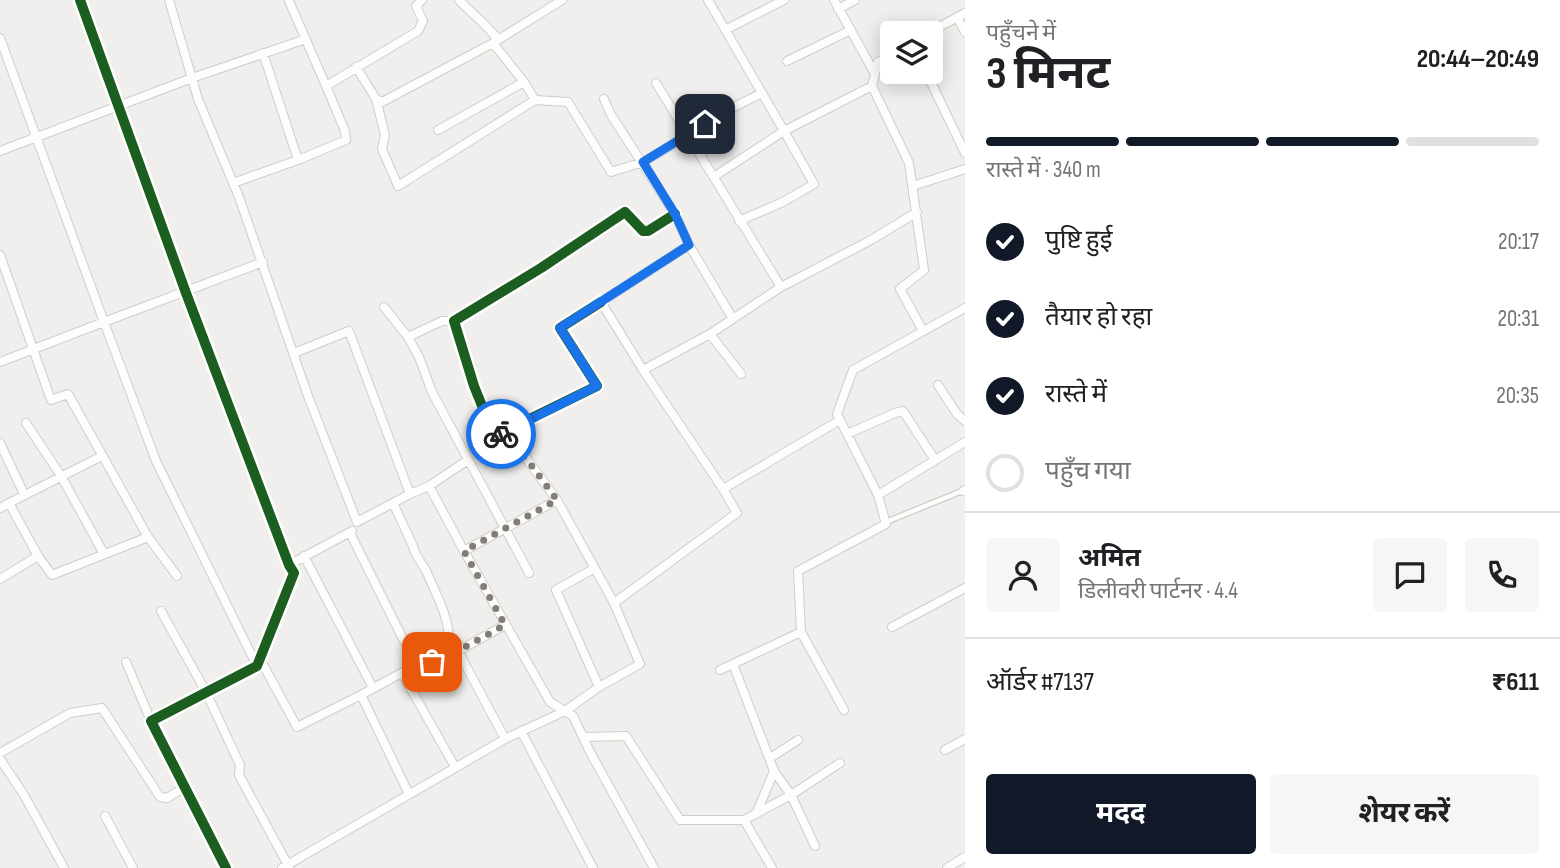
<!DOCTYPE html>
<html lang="hi">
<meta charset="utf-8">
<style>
body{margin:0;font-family:"Sofia Sans Condensed","Noto Sans Devanagari",sans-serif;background:#f6f6f6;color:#202124;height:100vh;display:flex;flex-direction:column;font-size:26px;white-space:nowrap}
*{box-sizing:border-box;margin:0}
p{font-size:23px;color:#757577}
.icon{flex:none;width:38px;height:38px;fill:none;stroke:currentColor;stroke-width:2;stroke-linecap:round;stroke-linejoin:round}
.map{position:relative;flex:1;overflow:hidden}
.sheet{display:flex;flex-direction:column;background:#fff;width:595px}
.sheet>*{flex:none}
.fabs{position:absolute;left:880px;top:21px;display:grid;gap:14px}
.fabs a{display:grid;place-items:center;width:63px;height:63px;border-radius:7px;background:#fff;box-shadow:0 4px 18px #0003;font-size:35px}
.pin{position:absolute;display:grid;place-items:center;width:60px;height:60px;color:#fff;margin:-30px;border-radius:14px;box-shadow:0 4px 10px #0006}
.courier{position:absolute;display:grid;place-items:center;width:70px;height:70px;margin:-35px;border:5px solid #1a73e8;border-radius:50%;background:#fff;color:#222;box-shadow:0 2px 9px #0007}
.summary em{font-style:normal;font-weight:700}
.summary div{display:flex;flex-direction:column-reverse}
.summary{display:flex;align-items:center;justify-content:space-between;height:119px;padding:0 21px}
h1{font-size:46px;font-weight:700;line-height:52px}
.bar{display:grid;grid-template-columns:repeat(4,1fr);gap:10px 7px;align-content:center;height:84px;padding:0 21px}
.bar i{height:9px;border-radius:5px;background:#e0e0e0}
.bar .active{background:#111827}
.bar p{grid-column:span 4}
.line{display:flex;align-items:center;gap:18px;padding:0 21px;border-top:2px solid #e0e0e0}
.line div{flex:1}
.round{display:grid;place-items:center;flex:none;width:74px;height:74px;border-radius:7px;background:#f6f6f6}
ol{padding:0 21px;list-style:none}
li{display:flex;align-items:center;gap:21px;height:77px}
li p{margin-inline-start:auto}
li .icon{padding:7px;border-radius:50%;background:#111827;color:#fff;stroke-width:4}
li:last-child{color:#757577}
li i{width:38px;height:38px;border:4px solid #e0e0e0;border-radius:50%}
.primary-button{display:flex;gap:14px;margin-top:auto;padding:14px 21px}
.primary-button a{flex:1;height:80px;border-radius:7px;background:#111827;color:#fff;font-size:28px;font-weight:700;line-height:80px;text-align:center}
.primary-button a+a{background:#f6f6f6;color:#202124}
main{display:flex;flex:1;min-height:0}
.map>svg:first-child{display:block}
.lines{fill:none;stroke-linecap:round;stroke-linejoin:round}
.lane-casing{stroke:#cfcdca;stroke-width:7}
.street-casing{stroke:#cfcdca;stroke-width:10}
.lane{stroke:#fdfdfc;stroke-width:4.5}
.street{stroke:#fdfdfc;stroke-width:8}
.cycleway-casing{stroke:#fff;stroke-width:15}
.cycleway{stroke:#1b5e20;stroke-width:10}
.done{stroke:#827d78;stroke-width:7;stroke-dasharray:0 12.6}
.route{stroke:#1a73e8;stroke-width:9}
</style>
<main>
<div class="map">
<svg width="965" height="868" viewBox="0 0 965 868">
<rect width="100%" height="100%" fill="#f1efed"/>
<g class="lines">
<!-- lane casing -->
<g class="lane-casing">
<path id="lane" d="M886,522L962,491"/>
</g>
<!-- street casing -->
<g class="street-casing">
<path id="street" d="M80,0L186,293L289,565L294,573L257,666L151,721L226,868
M169,0L198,99L239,197L308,396L357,522L410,494L349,331L294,353
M459,0C472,14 488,25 498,40
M708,0L784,131L872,86L878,62L892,54
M834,0L874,72
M289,1L326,86L418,31L423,21L416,6L422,0
M838,9L855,0
M957,17L965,32
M725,30L784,0
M928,33L965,13
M0,38L104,322L263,262
M263,53L298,160
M787,61L851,30
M356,67L376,99L382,102L493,43
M926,72L965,153
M524,82L535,100L568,102L611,172L643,162L689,135L720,114L760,94
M656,83L781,287
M872,86L909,163L924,270L900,289L923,331
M376,99L385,135L382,149L398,186L535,100
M604,99L611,115L675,214L689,245
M438,130L524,82L493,43L562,0
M0,151L192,78L306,39
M715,176L784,131L814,184L783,202L739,221
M233,183L298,160L346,140L345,131L326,86
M913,186L965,169
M0,255L51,400L68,394L148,537L52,575L38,556
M601,302L560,328L597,386L497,435L493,433L474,386L454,321L541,268L625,212L643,231H648L675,214
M384,307L408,337L419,357L432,392L529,573
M965,308L853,370L837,414L878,495L965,442
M733,319L689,245L601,302L643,370L710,334L781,287L871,240L917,212
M710,334L741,374
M408,337L442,321H454
M0,362L104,322L156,461L257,666
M938,385L957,414L965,421
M26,423L61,476L104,554
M847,434L895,413L903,411L935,460
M0,443L24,494
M429,486L468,460
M723,489L840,420
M963,491L965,490
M410,494L429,486L464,551L557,500L526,458L506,446L497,435
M557,500L614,603L640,664L599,687L556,590L593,569
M9,503L102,456
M393,503L413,546C415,558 424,564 428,575C437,597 449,616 449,642L458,651L505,739
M0,508L9,503L38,556L0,579
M350,533L416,665
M148,537L177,576
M464,551L550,702L573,716L590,752L654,868
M304,556L373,688
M289,565L352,531
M614,603L737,513L723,489L643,370
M161,611L206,692L240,765L239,775L289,867
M892,627L965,588
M801,632L844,710
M260,659L297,727L361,695
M126,662L151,721
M733,664L774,771L791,795L815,846
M720,670L801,632L798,571L886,524L878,495
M402,673L455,767
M521,731L593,868
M583,737L626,736L680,820H744L791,795L840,763
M945,750L965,739
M0,753L70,713L102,708L160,797L167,798L185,787
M770,758L798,740
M0,759L24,795L64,868
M409,794L361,695L416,665L458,651L505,625
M757,812L774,771
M105,816L133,868
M744,820L772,868
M282,868L505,739L565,711L599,687
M947,868L965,857"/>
</g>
<!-- lane -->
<use href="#lane" class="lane"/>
<!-- street -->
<use href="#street" class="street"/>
<!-- cycleway casing -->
<g class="cycleway-casing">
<path id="cycleway" d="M80,0L186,293L289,565L294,573L257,666L151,721L226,868
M601,302L560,328L597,386L497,435L493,433L474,386L454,321L541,268L625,212L643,231H648L675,214"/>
</g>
<!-- cycleway -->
<use href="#cycleway" class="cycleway"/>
</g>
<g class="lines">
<!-- done -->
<path class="done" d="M432,662L458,651L505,625L464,551L557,500L526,458L506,446L497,435L501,434"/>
<!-- route -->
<path class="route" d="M501,434L597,386L560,328L689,245L675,214L643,162L705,124"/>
</g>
</svg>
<div class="fabs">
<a><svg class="icon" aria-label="layers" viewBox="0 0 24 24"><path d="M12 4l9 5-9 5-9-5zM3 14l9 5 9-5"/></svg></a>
</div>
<div class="pin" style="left:432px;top:662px;background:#ea580c"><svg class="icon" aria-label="bag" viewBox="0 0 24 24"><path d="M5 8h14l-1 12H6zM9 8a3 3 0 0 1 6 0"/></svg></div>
<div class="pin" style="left:705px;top:124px;background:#1f2937"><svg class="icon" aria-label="home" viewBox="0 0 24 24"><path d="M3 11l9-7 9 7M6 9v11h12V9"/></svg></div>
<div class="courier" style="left:501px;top:434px"><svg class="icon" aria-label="bike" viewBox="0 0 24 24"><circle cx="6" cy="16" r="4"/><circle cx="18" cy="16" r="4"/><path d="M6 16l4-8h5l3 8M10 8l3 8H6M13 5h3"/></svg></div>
</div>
<section class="sheet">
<div class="summary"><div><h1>3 मिनट</h1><p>पहुँचने में</p></div><em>20:44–20:49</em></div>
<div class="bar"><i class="active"></i><i class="active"></i><i class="active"></i><i></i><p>रास्ते में · 340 m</p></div>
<ol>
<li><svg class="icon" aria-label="check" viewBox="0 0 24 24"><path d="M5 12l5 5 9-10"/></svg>पुष्टि हुई<p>20:17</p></li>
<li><svg class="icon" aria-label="check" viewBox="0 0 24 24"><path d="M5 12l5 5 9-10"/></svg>तैयार हो रहा<p>20:31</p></li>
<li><svg class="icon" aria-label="check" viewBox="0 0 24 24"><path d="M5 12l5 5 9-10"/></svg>रास्ते में<p>20:35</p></li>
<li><i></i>पहुँच गया</li>
</ol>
<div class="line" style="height:126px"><a class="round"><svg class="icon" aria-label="person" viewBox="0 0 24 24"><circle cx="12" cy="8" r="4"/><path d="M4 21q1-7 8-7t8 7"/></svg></a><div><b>अमित</b><p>डिलीवरी पार्टनर · 4.4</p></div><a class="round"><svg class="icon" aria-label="chat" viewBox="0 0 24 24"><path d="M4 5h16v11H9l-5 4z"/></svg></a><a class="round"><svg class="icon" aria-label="phone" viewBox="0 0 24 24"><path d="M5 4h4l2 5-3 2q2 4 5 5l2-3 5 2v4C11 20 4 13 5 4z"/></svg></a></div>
<div class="line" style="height:91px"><div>ऑर्डर #7137</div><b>₹611</b></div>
<div class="primary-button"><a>मदद</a><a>शेयर करें</a></div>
</section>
</main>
